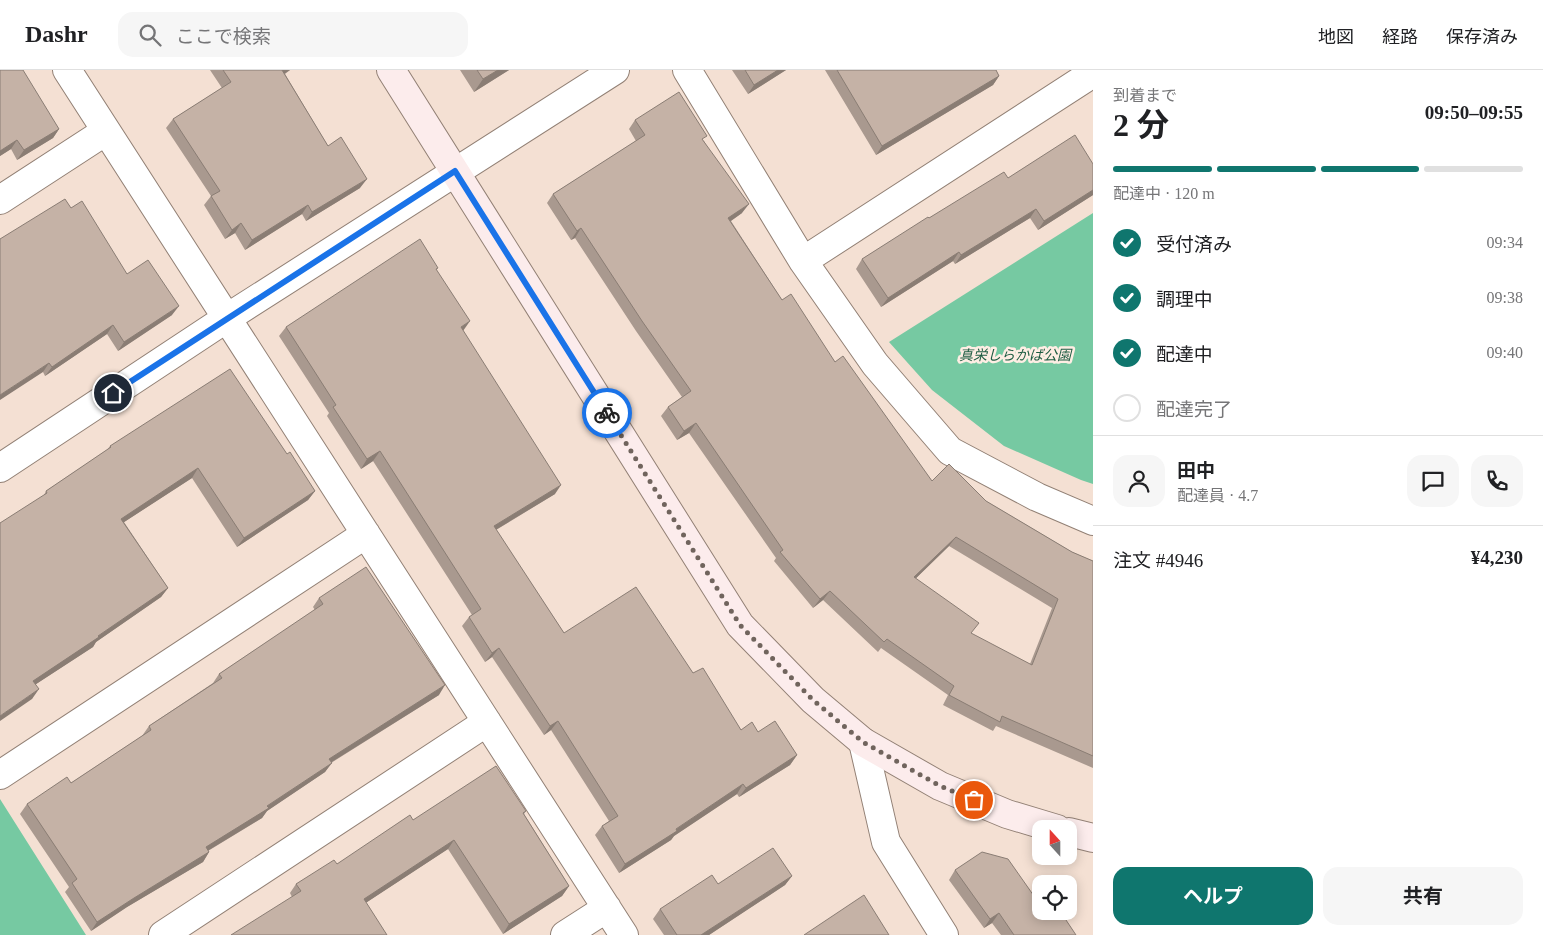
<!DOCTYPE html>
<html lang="ja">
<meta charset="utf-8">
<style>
body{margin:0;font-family:"Times New Roman","Noto Sans JP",serif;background:#f6f6f6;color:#202124;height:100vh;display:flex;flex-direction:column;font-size:19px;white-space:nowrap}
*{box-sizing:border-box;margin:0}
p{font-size:16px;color:#757577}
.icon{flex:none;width:28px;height:28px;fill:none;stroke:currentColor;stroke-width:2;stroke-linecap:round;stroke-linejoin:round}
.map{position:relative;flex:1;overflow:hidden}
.details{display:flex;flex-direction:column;background:#fff;width:450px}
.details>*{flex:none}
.needle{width:32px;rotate:339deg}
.controls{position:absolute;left:1032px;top:750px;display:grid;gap:10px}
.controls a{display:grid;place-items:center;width:45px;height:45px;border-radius:10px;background:#fff;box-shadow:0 2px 12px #0003;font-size:25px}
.pin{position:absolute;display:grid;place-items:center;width:42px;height:42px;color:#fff;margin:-21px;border:2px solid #fff;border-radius:50%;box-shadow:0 1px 5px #0007}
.courier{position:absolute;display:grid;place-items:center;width:50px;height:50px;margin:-25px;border:4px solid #1a73e8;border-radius:50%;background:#fff;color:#222;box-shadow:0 1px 6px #0007}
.summary em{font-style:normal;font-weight:700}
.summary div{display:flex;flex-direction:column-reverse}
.summary{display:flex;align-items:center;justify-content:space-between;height:85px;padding:0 20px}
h1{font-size:32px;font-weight:700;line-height:38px}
.bar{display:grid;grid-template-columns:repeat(4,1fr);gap:8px 5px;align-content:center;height:60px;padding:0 20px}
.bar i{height:6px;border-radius:4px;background:#e0e0e0}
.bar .current{background:#0f766e}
.bar p{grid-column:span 4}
.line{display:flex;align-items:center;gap:12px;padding:0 20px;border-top:1px solid #e0e0e0}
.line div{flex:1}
.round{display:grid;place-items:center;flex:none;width:52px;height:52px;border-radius:15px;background:#f6f6f6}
ol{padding:0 20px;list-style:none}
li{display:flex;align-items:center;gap:15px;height:55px}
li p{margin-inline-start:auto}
li .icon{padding:5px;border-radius:50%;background:#0f766e;color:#fff;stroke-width:4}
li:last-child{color:#757577}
li i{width:28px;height:28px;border:2px solid #e0e0e0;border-radius:50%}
.cta{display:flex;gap:10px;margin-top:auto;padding:10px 20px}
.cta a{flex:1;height:58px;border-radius:15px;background:#0f766e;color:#fff;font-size:20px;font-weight:700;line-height:58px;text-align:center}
.cta a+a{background:#f6f6f6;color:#202124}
header{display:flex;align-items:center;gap:30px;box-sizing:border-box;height:70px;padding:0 25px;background:#fff;border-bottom:1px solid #e0e0e0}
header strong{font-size:24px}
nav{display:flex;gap:28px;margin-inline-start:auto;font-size:18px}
.search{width:350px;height:45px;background:#f6f6f6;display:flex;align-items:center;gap:12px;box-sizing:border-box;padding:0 18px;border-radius:15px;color:#757577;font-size:19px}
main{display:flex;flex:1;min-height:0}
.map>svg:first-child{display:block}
.green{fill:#76c9a2}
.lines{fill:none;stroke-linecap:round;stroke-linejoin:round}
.street-casing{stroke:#928075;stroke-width:30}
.secondary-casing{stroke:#928075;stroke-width:30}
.street{stroke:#fff;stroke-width:28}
.secondary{stroke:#fcecec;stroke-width:28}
.wall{fill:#a9998f;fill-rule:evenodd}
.shaded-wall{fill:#8a7d74}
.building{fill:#c5b2a6;stroke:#8a7d74;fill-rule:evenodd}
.done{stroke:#70645d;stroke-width:5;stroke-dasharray:0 9}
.route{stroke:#1a73e8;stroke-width:6}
.labels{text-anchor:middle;stroke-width:5;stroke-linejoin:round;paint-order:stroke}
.park-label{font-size:14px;font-style:italic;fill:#1d5c42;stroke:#feeee4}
</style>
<header>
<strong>Dashr</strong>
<div class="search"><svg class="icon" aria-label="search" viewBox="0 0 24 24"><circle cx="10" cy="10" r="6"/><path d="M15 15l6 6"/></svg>ここで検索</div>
<nav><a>地図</a><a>経路</a><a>保存済み</a></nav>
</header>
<main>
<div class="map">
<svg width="1093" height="865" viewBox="0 0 1093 865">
<rect width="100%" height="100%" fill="#f4e0d3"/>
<!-- green -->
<path class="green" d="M1093,143V414L1081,410L1004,376L932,320L889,272Z
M0,729L86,865H0Z"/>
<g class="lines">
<!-- street casing -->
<g class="street-casing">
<path id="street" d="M67,0L624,865
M687,0L803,191L875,294L950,381L1037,427L1093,451
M0,130L106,61
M803,191L1093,3
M0,398L227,248L615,0
M863,672L886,772L944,865
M0,705L366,464
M163,865L487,652
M565,865L607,838"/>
</g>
<!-- secondary casing -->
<g class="secondary-casing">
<path id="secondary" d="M391,0L740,555L813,630L863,672L940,716L1007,744L1057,759
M1069,762L1093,768"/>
</g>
<!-- street -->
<use href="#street" class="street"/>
<!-- secondary -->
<use href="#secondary" class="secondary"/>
</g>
<!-- wall -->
<path class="wall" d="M0,0L59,59L53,68L17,90L11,79L0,86Z
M210,0H290L285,4L328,76L360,118L306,151L302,144L245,180L235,163L225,169L204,135L211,126L166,58L173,49L222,18Z
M460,0H509L474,22Z
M732,0H786L748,24Z
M825,0H996L999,6L993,15L876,85Z
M635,50L704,71L742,143L731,151L782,230L835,292L932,411L986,431L1072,482L1093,491V698L996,656L993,661L943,635L948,625L881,578L878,582L823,530L813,538L774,491L776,488L689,363L677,370L661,346L668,337L682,327L636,261L575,168L571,170L547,133L553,124L636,71L629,59ZM949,476L1052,538L1030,594L971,564L915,509Z
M1093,94V125L1038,160L1030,148L955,194L953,191L881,237L856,199L862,189L929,148L1008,108Z
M71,138L127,204L172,245L118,281L107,264L45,306L43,302Z
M438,198L436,200L463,261L555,424L496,460L564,563L693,603L741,660L758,662L797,685L790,695L739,727L737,724L674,766L671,770L619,803L595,765L602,756L609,751L551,660L544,665L492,587L485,592L462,556L469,547L472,545L373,391L361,399L327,346L329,343L279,266L286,257Z
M110,376L287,384L315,421L308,430L237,477L192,408L124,452L168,518L161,527L96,572L93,577L36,614L32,629L44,425L46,421L107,380Z
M319,528L439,625L331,693L325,702L267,741L262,748L208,781L209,782L203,792L127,837L91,861L65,822L69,817L20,744L27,734L71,713L142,666L149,656L213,613L219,604L315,540L313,537Z
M526,741L524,744L569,816L562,826L503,864L448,779L367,832L292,827L290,823L296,814L337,794L413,750Z
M955,800L1041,841L1076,865H1001L992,853L984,858L949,810Z
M792,806L785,815L709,865H664L653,849L660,839L718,814Z"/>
<!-- shaded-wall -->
<path class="shaded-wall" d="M282,0H290L276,9Z
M498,0H509L474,22L483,9Z
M778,0H786L748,24L754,15Z
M999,6L993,15L876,85L882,76Z
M59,59L53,68L17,90L24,80Z
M17,70L11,79L0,86V81Z
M367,109L360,118L306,151L312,142Z
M1093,120V125L1038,160L1044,151Z
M749,134L742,143L722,157L728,148Z
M308,135L302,144L245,180L252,170Z
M1036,139L1030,148L955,194L961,185Z
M241,153L235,163L225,169L232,160Z
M581,158L575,168L571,170L577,161Z
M959,182L953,191L881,237L888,228Z
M179,236L172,245L118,281L124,272Z
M470,251L463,261L461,257Z
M113,255L107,264L45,306L52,297Z
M49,293L43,302L0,330V325Z
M696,353L689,363L677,370L684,361Z
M380,381L373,391L361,399L367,389Z
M198,398L192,408L115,458L121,449Z
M561,415L555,424L487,465L494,456Z
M315,421L308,430L237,477L244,468Z
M956,467L949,476L907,517L914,507Z
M168,518L161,527L96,572L93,577L27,620L33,611Z
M830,521L823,530L813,538L820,529Z
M499,578L492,587L485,592L492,583Z
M445,615L439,625L322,698L329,689Z
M39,619L32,629L0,651V646Z
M558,651L551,660L544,665L550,656Z
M797,685L790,695L739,727L746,718Z
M332,693L325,702L267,741L262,748L199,786L206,777Z
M743,714L737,724L674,766L671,770L619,803L625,794Z
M454,770L448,779L358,838L364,829Z
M209,782L203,792L127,837L91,861L97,852L134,828Z
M792,806L785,815L709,865H701Z
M569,816L562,826L503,864L509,854Z
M999,843L992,853L984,858L990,849Z"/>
<!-- building -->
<path class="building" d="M0,0H23L59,59L24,80L17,70L0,81Z
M223,0H282L328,76L341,67L367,109L312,142L308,135L252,170L241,153L232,160L211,126L220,121L173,49L231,12Z
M477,0H498L483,9Z
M745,0H778L754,15Z
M837,0H996L999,6L882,76Z
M679,22L707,66L702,69L749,134L728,148L782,230L791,224L835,292L843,286L932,411L949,394L986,431L1072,482L1093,491V686L1002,646L1000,652L949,625L954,616L887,569L884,572L830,521L820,529L780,482L783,480L696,353L684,361L668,337L691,321L642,251L581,158L577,161L553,124L645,65L635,50ZM956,467L1058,529L1032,595L971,563L979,553L914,507Z
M1075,65L1093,94V120L1044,151L1036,139L961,185L959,182L888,228L862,189L928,147L929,148L1004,102L1008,108Z
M65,129L71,138L82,131L127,204L148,190L179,236L124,272L113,255L52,297L49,293L0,325V169Z
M420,169L438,198L436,199L470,251L461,257L561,415L494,456L564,563L636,517L693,603L703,598L741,660L752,652L758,662L775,651L797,685L746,718L743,714L676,759L677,761L625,794L602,756L618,746L558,651L550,656L499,578L492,583L469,547L481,539L380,381L367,389L333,337L336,335L286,257Z
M230,299L287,384L290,382L315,421L244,468L198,398L121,449L168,518L98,566L99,567L33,611L39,619L0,646V453L47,423L46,421L111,377L110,376Z
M366,497L445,615L329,689L332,693L267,736L269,738L206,777L209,782L134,828L97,852L72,813L77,809L27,734L67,707L71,713L151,660L149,656L222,608L219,604L323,534L319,528Z
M496,696L526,741L523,743L569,816L509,854L454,770L364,829L387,865H231L301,821L296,814L334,790L337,794L410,745L413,750Z
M773,778L792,806L701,865H677L660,839L712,805L718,814Z
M982,782L1008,789L1041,836V841H1045L1046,842L1048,841H1060L1076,865H1014L999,843L990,849L955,800Z
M864,825L889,865H804Z"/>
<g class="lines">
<!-- done -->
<path class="done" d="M607,343L740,555L813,630L863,672L940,716L974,730"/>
<!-- route -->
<path class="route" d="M113,323L455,101L607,343"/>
</g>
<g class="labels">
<!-- park labels -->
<g class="park-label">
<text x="1015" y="290">真栄しらかば公園</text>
</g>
</g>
</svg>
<div class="controls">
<a><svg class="needle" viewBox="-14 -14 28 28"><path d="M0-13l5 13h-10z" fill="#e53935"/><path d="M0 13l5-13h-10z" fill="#757577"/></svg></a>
<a><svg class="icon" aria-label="locate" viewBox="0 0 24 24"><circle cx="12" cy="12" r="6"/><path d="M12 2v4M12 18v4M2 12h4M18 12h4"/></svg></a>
</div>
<div class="pin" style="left:974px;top:730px;background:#ea580c"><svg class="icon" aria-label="bag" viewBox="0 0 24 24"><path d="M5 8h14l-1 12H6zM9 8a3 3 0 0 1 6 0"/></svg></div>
<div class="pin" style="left:113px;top:323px;background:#1f2937"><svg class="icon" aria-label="home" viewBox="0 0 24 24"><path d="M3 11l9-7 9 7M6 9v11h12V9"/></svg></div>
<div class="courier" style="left:607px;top:343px"><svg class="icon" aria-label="bike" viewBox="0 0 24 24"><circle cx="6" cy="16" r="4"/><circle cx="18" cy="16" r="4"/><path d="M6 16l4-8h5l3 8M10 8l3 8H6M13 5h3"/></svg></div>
</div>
<section class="details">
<div class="summary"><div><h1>2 分</h1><p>到着まで</p></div><em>09:50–09:55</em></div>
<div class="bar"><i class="current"></i><i class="current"></i><i class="current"></i><i></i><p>配達中 · 120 m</p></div>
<ol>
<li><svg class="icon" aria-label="check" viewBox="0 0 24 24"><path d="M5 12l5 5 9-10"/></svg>受付済み<p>09:34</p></li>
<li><svg class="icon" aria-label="check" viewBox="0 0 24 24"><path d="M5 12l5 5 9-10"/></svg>調理中<p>09:38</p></li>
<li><svg class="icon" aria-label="check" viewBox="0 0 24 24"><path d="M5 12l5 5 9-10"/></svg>配達中<p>09:40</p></li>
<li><i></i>配達完了</li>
</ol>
<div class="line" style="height:90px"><a class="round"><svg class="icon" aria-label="person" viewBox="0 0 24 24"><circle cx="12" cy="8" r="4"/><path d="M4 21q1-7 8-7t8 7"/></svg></a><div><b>田中</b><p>配達員 · 4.7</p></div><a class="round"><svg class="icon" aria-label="chat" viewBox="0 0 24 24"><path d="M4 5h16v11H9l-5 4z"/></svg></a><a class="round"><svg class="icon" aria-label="phone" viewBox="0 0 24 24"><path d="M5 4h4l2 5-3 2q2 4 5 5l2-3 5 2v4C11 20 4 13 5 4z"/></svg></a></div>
<div class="line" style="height:65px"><div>注文 #4946</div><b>¥4,230</b></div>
<div class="cta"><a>ヘルプ</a><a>共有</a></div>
</section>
</main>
